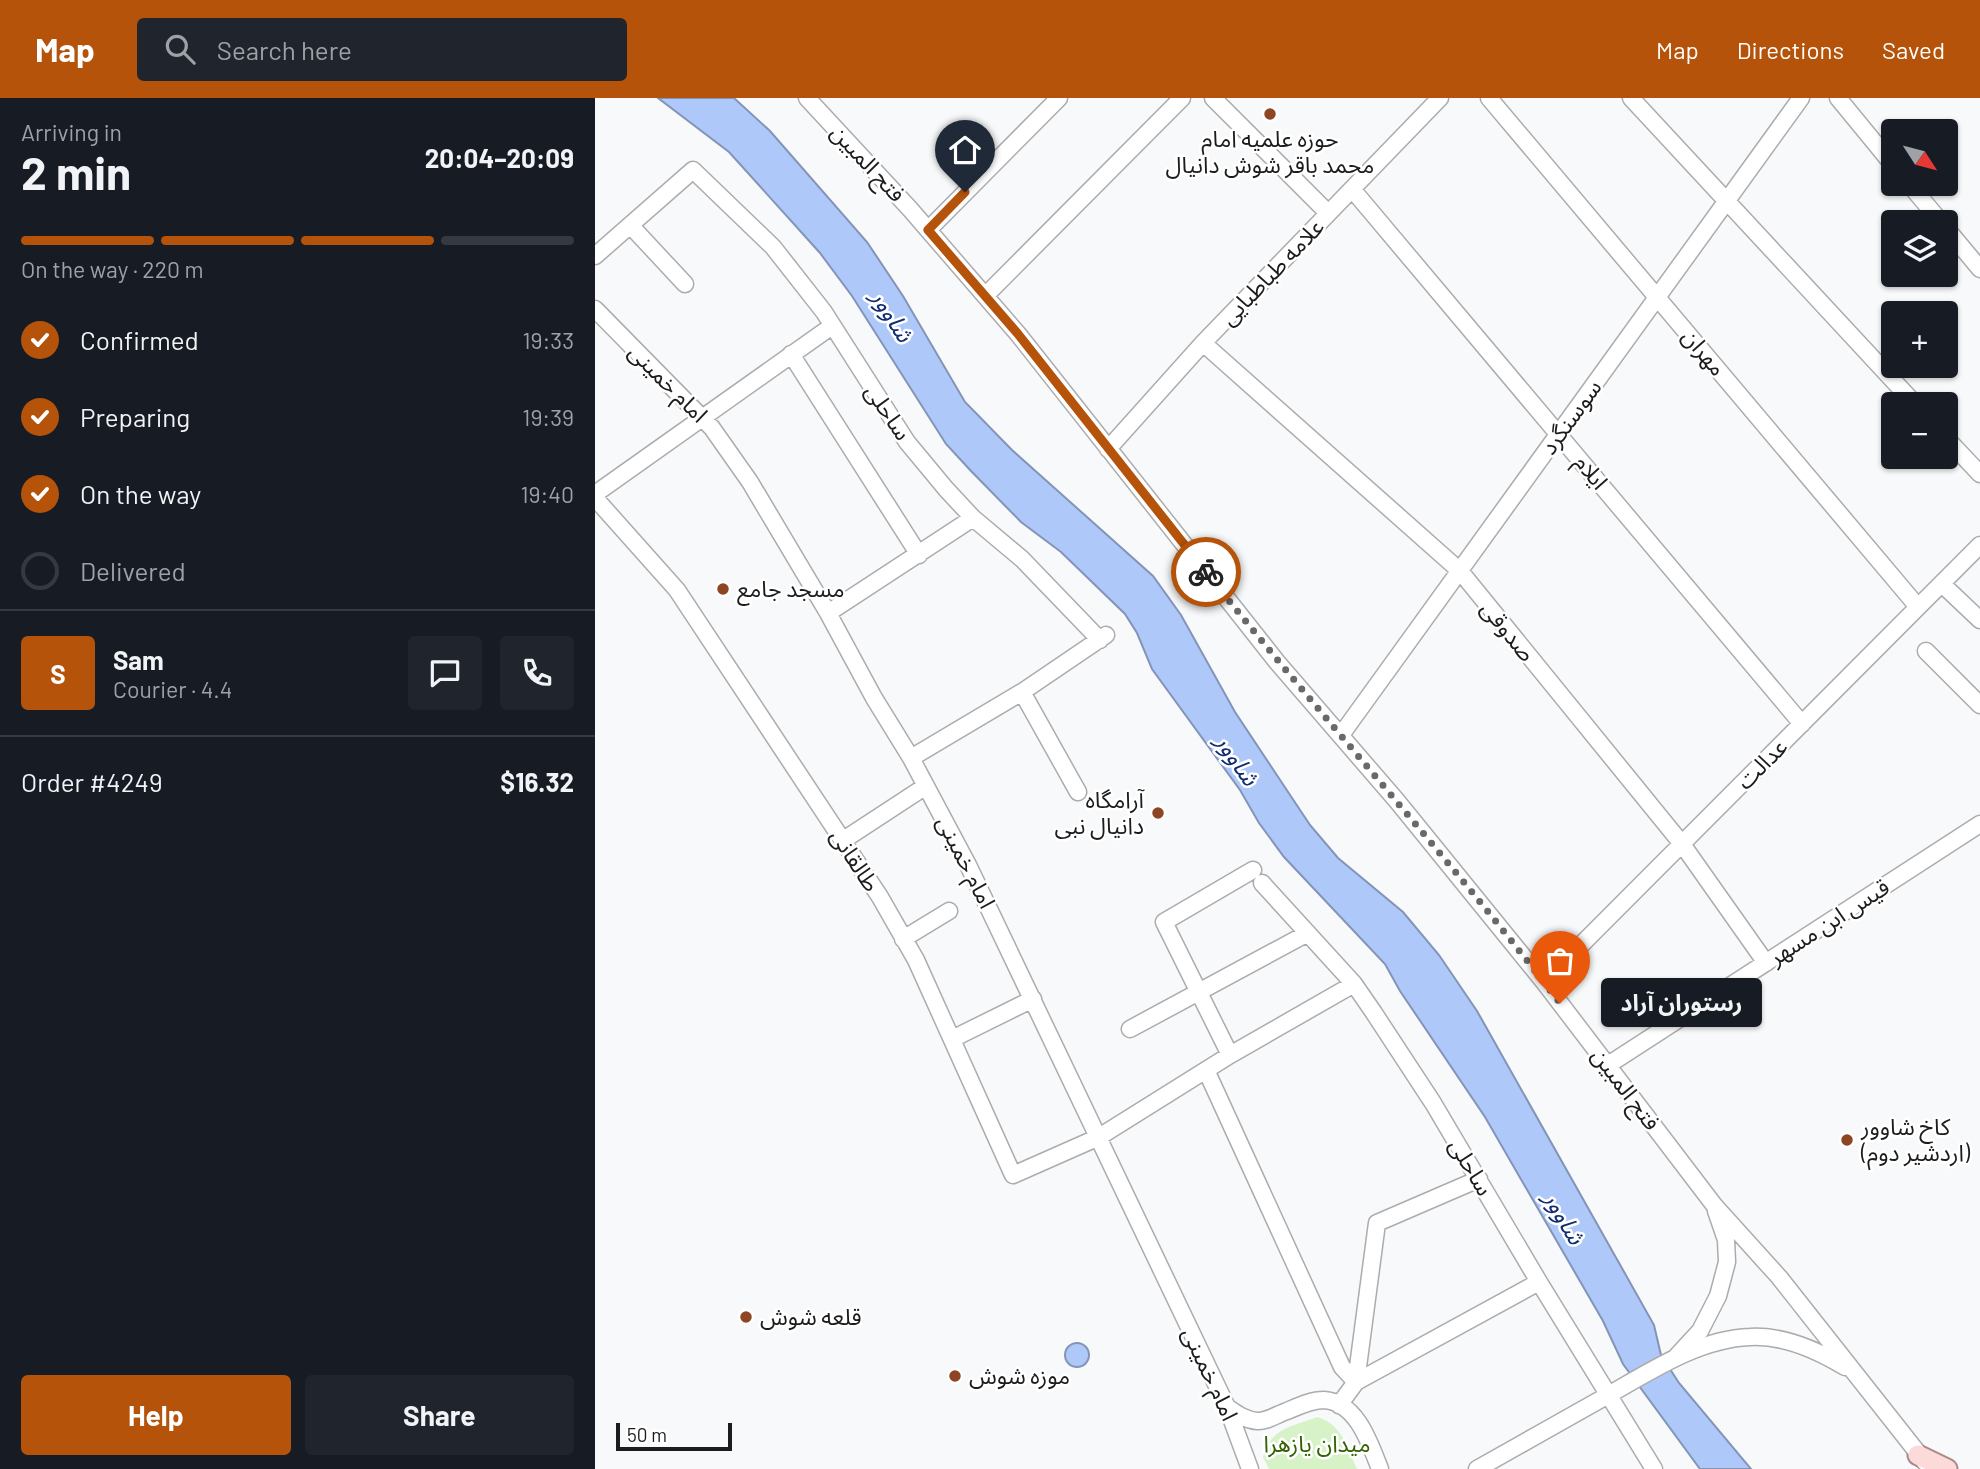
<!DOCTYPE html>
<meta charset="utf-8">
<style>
body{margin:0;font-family:Barlow,"Noto Sans Arabic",sans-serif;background:#20242c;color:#f1f3f6;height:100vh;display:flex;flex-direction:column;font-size:26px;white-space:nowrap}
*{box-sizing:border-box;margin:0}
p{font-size:23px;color:#9ea1a6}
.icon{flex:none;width:38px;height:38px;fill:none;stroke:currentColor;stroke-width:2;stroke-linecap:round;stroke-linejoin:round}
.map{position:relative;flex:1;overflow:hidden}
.details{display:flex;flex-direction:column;background:#171b24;width:595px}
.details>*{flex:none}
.needle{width:46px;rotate:126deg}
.tools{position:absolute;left:1286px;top:21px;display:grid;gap:14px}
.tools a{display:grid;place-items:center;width:77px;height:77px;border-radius:7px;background:#171b24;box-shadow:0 2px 5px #0004;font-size:35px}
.scale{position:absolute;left:21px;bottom:18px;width:116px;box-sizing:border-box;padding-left:7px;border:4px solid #1c1c1c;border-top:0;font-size:19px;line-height:24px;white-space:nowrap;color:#1c1c1c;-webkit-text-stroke:5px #fff;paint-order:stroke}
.pin{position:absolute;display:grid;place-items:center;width:60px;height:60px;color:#fff;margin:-72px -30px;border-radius:50% 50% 50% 0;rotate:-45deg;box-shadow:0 0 7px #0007}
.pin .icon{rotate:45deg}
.courier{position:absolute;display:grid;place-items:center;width:70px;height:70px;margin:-35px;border:5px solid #b45309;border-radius:50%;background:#fff;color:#222;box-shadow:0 2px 9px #0007}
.bubble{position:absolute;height:49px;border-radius:7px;background:#171b24;box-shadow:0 2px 5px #0004;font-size:23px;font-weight:700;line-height:49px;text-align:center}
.summary em{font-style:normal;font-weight:700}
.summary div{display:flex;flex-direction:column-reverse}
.summary{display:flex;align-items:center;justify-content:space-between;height:119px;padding:0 21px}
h1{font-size:46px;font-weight:700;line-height:52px}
.bar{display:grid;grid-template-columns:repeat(4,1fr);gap:10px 7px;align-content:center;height:84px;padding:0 21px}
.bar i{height:9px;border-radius:5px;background:#363941}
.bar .active{background:#b45309}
.bar p{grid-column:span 4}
.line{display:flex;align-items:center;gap:18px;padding:0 21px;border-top:2px solid #363941}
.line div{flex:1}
.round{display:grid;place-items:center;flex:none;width:74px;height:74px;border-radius:7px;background:#20242c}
ol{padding:0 21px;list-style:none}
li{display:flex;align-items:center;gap:21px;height:77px}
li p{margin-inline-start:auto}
li .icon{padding:7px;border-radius:50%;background:#b45309;color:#fff;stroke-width:4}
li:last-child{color:#9ea1a6}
li i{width:38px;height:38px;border:4px solid #363941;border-radius:50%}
.primary-button{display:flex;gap:14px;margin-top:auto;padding:14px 21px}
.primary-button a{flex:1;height:80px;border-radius:7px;background:#b45309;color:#fff;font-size:28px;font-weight:700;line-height:80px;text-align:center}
.primary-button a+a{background:#20242c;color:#f1f3f6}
header{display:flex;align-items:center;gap:42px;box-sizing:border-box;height:98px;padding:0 35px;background:#b45309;color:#fff}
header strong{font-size:33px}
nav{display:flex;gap:38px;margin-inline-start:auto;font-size:24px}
.search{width:490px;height:63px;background:#20242c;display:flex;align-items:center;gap:18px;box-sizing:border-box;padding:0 24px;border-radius:7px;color:#9ea1a6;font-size:26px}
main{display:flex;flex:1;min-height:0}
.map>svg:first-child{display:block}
.green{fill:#d7f2c6}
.water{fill:#afc8fa;stroke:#8394b7;stroke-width:2}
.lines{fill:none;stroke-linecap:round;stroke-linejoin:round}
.minor-casing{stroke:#acacae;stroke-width:19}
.major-casing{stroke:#ac8887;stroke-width:23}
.minor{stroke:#fff;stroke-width:16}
.major{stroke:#fbdad9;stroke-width:19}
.done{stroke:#69696a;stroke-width:7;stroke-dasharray:0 12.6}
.route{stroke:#b45309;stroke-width:9}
.poi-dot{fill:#8d4524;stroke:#fff;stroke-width:2.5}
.labels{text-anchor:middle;stroke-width:5;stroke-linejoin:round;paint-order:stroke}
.poi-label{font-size:23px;fill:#1c1c1c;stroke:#fff;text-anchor:start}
.street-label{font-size:23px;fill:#1c1c1c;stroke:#fff}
.park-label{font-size:23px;fill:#356206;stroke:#fff}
.water-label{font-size:24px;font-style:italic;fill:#112c71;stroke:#fff}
</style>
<header>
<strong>Map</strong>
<div class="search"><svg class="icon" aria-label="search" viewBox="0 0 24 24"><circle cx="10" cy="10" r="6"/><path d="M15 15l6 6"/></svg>Search here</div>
<nav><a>Map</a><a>Directions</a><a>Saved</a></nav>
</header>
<main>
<section class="details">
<div class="summary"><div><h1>2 min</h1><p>Arriving in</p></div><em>20:04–20:09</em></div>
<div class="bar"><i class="active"></i><i class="active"></i><i class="active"></i><i></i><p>On the way · 220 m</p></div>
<ol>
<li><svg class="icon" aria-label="check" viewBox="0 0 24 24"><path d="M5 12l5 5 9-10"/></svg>Confirmed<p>19:33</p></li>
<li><svg class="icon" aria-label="check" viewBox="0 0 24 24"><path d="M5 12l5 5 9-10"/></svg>Preparing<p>19:39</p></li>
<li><svg class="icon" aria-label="check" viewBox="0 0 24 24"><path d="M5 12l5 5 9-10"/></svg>On the way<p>19:40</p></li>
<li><i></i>Delivered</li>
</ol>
<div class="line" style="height:126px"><b class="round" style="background:#b45309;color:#fff">S</b><div><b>Sam</b><p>Courier · 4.4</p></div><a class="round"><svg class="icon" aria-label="chat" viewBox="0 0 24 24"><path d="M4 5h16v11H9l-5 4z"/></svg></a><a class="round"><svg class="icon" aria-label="phone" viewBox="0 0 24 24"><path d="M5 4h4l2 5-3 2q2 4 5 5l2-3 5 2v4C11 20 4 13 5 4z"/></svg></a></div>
<div class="line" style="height:91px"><div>Order #4249</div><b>$16.32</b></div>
<div class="primary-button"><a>Help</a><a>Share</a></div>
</section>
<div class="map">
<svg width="1385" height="1371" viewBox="0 0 1385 1371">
<rect width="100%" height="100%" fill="#f8f9fa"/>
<!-- green -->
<path class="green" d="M722,1319C747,1326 752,1349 762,1371H674L668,1359C676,1330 696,1329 722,1319Z"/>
<!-- water -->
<path class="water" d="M63,0H139L175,33L272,144L308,198L370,304L417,352L558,478L586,517L640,614L715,727L743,760L808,814L844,857L882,913L1059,1227L1066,1257L1084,1285L1156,1371H1105L1028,1266L1008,1223L890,1019L805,893L790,866L689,759L664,725L645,692L557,571L542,535L530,516L466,454L426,424L376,373L351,346L257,198L225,155L134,54Z
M470 1257a12 12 0 1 1 24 0a12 12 0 1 1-24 0Z"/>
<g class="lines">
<!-- minor casing -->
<g class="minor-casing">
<path id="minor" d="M212,0L315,111L423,236L682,564L802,703L949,884L1119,1107L1184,1179L1330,1364
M618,0L733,115
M894,0L1323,509
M1036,0L1320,306
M1243,0L1298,67
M1314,86L1346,124
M757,91L1207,626
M35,127L90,186
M1351,130L1385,171
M333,132L464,0
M0,158L98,72L178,149L229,214L312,344L351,391L378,420L427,461L505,542
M390,198L587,0
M0,211L117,330L155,384L233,515L279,600L316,660L373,767L632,1309L655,1371
M608,245L865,473L1087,746L1171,865
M196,256L324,457
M1351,340L1385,376
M513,351L608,245L845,0
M0,396L237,228
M0,400L82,492L285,799L321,862L418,1077L504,1039L635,957L759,886
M1347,486L1385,522
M233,515L378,420
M1331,553L1385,607
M427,594L483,694
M746,637L1206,0
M316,660L427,594L511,537
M247,743L331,688
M667,785L759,886L779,915L838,1005L944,1184L1059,1371
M308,841L354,813
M949,884L1385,447
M535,931L713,835
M357,941L438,901
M635,957L569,824L658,772
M1013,967L1385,726
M611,972L747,1269L761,1284
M1081,1259L1105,1233L1123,1198L1132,1164L1131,1142L1121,1113
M761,1284L782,1125L884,1081
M744,1307L761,1284L944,1184
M632,1309C641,1315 650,1322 662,1323C671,1324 683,1316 692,1313C704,1308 716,1302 729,1302C762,1304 775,1346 785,1371
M882,1371C924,1347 966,1324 1008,1300C1053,1275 1102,1241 1155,1239C1188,1237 1222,1252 1250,1269"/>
</g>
<!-- major casing -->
<g class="major-casing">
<path id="major" d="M1323,1357L1352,1371"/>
</g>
<!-- minor -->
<use href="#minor" class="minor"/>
<!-- major -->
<use href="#major" class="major"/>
</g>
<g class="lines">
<!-- done -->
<path class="done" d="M611,474C727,620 852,757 965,905"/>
<!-- route -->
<path class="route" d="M370,94L333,132L423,236L611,474"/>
</g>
<!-- markers -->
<g class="poi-dot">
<circle cx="675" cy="16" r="7"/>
<circle cx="128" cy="491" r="7"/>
<circle cx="563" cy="715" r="7"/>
<circle cx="1252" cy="1042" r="7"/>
<circle cx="151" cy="1219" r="7"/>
<circle cx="360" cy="1278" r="7"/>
</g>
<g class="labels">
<!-- poi labels -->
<g class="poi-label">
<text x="675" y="49" text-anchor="middle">حوزه علمیه امام<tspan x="675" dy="26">محمد باقر شوش دانیال</tspan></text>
<text x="142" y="499">مسجد جامع</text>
<text x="549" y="710" text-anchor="end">آرامگاه<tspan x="549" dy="26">دانیال نبی</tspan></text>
<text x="1266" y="1037">کاخ شاوور<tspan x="1266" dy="26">(اردشیر دوم)</tspan></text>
<text x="165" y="1227">قلعه شوش</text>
<text x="374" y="1286">موزه شوش</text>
</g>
<!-- street labels -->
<g class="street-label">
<text transform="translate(273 65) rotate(47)" y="8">فتح المبین</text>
<text transform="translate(677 174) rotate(-46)" y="8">علامه طباطبایی</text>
<text transform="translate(1109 254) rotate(50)" y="8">مهران</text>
<text transform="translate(73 285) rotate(45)" y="8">امام خمینی</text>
<text transform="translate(293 314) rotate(56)" y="8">ساحلی</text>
<text transform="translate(976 319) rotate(-54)" y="8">سوسنگرد</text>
<text transform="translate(996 374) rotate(50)" y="8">ایلام</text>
<text transform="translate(913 533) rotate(51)" y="8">صدوقی</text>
<text transform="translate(1167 666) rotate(-45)" y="8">عدالت</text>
<text transform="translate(260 762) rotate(57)" y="8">طالقانی</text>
<text transform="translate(371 764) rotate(63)" y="8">امام خمینی</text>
<text transform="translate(1234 824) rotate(-33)" y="8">قیس ابن مسهر</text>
<text transform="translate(1031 991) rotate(53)" y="8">فتح المبین</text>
<text transform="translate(876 1069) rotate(59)" y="8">ساحلی</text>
<text transform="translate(615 1276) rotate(65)" y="8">امام خمینی</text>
</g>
<!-- park labels -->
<g class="park-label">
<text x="722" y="1354">میدان یازهرا</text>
</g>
<!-- water labels -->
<g class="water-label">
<text transform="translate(297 218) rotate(58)" y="8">شاوور</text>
<text transform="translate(642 662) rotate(56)" y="8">شاوور</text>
<text transform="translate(969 1120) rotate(60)" y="8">شاوور</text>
</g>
</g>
</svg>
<div class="tools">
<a><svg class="needle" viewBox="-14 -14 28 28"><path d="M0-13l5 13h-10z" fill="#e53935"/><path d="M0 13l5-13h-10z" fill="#9ea1a6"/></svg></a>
<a><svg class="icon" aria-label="layers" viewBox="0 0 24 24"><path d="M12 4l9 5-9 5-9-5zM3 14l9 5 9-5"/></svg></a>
<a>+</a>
<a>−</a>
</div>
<div class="scale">50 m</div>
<div class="pin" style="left:965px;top:905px;background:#ea580c"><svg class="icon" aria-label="bag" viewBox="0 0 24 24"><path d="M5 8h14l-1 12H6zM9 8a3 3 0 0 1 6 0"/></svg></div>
<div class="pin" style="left:370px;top:94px;background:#1f2937"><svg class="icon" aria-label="home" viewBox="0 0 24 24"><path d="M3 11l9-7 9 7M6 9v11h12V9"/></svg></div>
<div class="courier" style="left:611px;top:474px"><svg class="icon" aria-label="bike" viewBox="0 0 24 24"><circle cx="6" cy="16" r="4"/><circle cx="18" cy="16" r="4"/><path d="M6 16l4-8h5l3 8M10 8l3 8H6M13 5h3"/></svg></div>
<div class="bubble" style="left:1006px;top:880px;width:161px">رستوران آراد</div>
</div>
</main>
